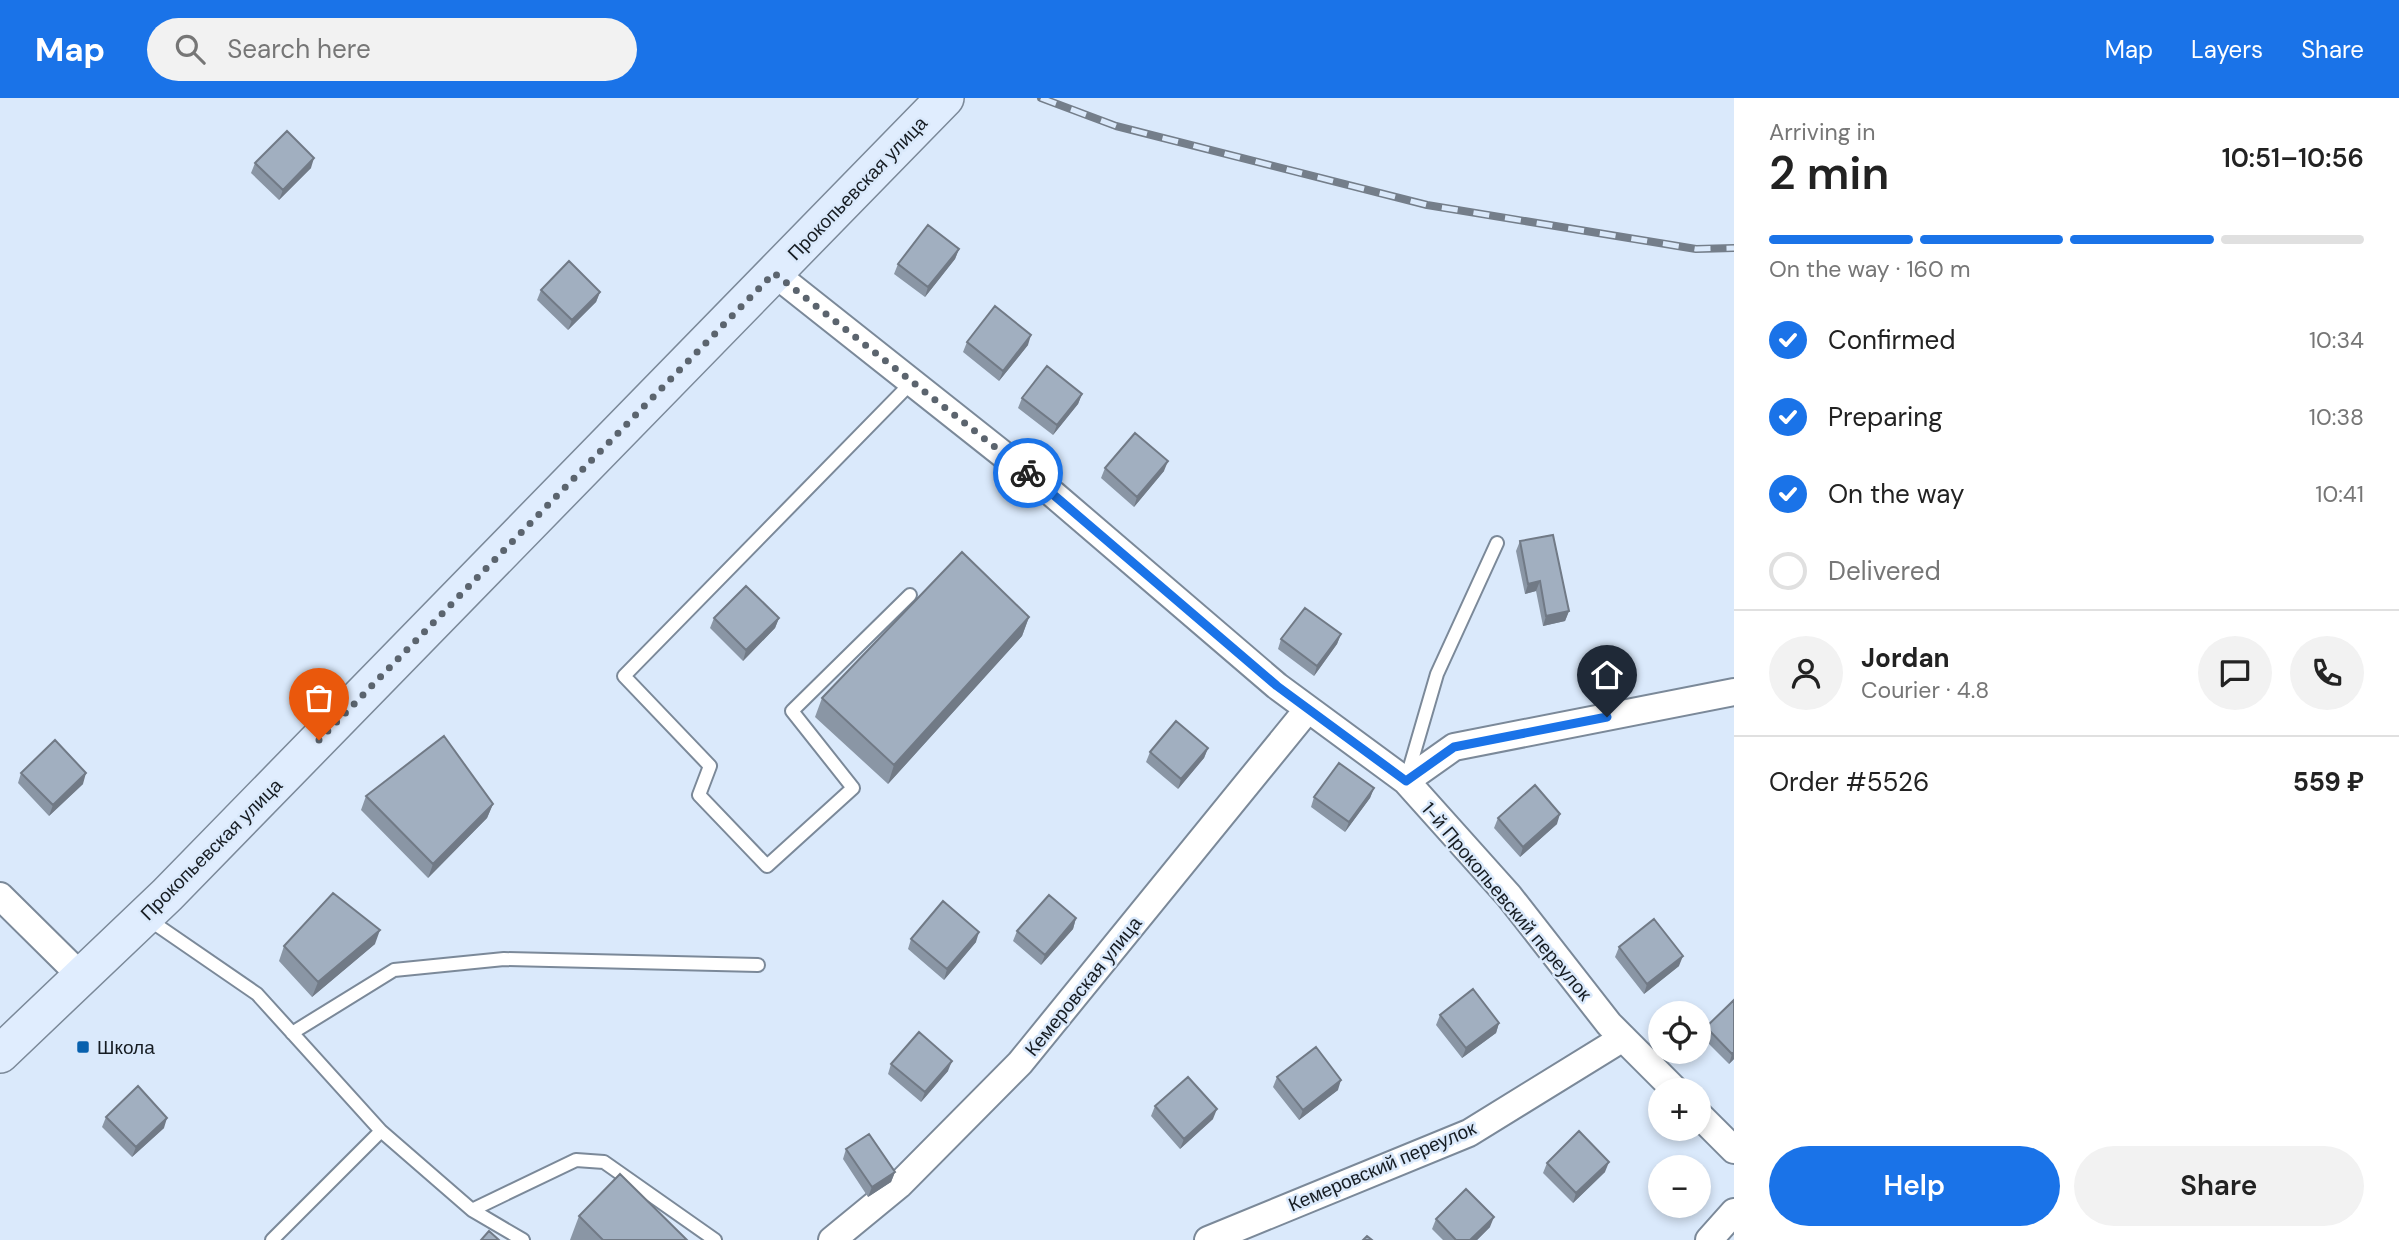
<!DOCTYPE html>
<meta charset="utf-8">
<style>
body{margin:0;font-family:"DM Sans",sans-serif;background:#f2f2f2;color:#222;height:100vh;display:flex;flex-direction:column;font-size:26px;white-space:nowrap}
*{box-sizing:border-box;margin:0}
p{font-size:23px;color:#767676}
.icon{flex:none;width:38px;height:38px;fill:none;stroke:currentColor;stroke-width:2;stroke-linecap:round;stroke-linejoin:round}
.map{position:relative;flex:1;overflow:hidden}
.drawer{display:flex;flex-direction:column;background:#fff;width:665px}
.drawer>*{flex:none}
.controls{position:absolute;left:1648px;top:903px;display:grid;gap:14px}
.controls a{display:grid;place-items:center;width:63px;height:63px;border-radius:50%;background:#fff;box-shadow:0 4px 10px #0003;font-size:35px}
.pin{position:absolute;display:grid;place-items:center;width:60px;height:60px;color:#fff;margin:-72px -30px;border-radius:50% 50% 50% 0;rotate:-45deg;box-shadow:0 0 7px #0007}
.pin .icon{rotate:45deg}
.courier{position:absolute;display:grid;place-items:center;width:70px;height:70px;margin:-35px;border:5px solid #1a73e8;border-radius:50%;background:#fff;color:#222;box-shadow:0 2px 9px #0007}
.headline em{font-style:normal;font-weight:600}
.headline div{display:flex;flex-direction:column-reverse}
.headline{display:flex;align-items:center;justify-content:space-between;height:119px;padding:0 35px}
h1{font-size:46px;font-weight:600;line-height:52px}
.bar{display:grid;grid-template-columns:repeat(4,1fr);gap:10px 7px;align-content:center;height:84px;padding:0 35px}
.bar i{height:9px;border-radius:5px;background:#e0e0e0}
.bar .selected{background:#1a73e8}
.bar p{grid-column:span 4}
.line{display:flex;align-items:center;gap:18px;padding:0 35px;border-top:2px solid #e0e0e0}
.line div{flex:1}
.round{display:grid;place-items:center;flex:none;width:74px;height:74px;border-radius:37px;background:#f2f2f2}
ol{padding:0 35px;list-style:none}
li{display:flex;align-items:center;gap:21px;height:77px}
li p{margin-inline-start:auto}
li .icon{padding:7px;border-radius:50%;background:#1a73e8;color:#fff;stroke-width:4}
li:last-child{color:#767676}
li i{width:38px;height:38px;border:4px solid #e0e0e0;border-radius:50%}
.cta{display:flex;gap:14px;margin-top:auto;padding:14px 35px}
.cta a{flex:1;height:80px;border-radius:42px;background:#1a73e8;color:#fff;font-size:28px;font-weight:600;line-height:80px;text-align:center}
.cta a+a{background:#f2f2f2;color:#222}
header{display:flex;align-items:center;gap:42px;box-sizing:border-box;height:98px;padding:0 35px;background:#1a73e8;color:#fff}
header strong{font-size:33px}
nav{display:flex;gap:38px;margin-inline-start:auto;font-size:24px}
.search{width:490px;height:63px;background:#f2f2f2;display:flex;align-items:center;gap:18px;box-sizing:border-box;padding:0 24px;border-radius:38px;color:#767676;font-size:26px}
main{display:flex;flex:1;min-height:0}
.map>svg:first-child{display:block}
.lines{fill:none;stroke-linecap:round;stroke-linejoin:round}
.service-casing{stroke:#7b8999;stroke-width:16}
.minor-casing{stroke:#7b8999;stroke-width:30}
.secondary-casing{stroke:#7b8999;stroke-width:40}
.service{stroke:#fff;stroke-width:12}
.minor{stroke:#fff;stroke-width:26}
.secondary{stroke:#e0edfe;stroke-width:37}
.rail-casing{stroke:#747e8a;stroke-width:8}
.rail{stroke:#dae9fb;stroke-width:5;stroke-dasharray:16;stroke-linecap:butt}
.wall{fill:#8a96a5}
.shaded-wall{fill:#717a86}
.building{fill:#a1afc0;stroke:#717a86;stroke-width:2}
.done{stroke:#5b646e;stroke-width:7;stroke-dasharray:0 12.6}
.route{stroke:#1a73e8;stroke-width:9}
.poi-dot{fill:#0861ae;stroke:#dae9fb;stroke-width:2.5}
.labels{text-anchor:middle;stroke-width:5;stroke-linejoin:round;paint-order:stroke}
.street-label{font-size:19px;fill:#161c22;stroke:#dae9fb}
.poi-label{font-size:19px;fill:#161c22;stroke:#dae9fb;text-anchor:start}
</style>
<header>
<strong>Map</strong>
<div class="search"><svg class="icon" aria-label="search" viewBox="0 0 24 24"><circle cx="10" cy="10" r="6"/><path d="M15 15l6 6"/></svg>Search here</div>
<nav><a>Map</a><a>Layers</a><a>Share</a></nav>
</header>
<main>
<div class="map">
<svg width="1734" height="1142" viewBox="0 0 1734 1142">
<rect width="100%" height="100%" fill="#dae9fb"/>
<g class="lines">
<!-- service casing -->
<g class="service-casing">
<path id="service" d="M910,497L792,613L853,690L767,768L699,697L710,668L624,578L912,284
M1407,679L1437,576L1497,445
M148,821L257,896L381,1033L472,1112L523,1142
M292,935L394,872L504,861L758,867
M472,1112L576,1062L604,1064L715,1142
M272,1142L381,1033"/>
</g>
<!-- minor casing -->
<g class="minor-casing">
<path id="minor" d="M774,175L1053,396L1277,588L1406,683L1509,798L1609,926L1675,992
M1406,683L1454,649L1734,594
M0,798L82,879
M1699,1017L1734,1052
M832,1142L899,1087L1020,965L1308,611
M1208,1142L1469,1035L1623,940
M1709,1142L1734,1114"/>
</g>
<!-- secondary casing -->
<g class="secondary-casing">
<path id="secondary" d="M0,956L167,797L945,0"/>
</g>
<!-- service -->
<use href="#service" class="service"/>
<!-- minor -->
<use href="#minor" class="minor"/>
<!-- secondary -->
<use href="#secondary" class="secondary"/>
<!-- rail casing -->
<g class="rail-casing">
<path id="rail" d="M1041,0L1116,28L1427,107L1696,151L1734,150"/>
</g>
<!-- rail -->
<use href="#rail" class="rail"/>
</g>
<!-- wall -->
<path class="wall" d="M255,65L311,70L279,102L251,75Z
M959,151L955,161L925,199L894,176L898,166Z
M541,192L600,194L596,204L568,232L537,202Z
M967,244L1028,247L999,283L963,254Z
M1082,296L1078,306L1053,337L1018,310L1022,300Z
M1105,370L1164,373L1134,409L1101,380Z
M1520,443L1569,513L1565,523L1543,528L1536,493L1525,496L1516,453Z
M1029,519L1022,538L888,686L815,619L822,600Z
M714,520H779L775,530L743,563L710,530Z
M1341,536L1337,546L1314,578L1278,551L1281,541Z
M1208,650L1204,660L1178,691L1146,664L1150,654Z
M21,675L83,686L49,718L18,685Z
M1374,690L1370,700L1345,734L1311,709L1314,699Z
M366,698L493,706L487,720L428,780L361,712Z
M1498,720L1557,726L1520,759L1494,730Z
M1076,820L1073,831L1041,867L1013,843L1017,833Z
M911,841L976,844L944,882L908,851Z
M375,846L312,899L279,863L284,848Z
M1619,849L1679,868L1644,896L1615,859Z
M1734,902V961L1729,966L1702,939L1706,929Z
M1440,917L1499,925L1496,935L1462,960L1436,927Z
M891,966L948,973L921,1004L888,976Z
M1277,979L1338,992L1299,1022L1273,989Z
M1155,1008L1213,1021L1180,1051L1151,1018Z
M106,1019L164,1030L132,1059L102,1029Z
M846,1051L895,1074L891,1084L868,1099L843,1061Z
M1547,1065L1605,1074L1573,1105L1543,1075Z
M579,1118L687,1142H570Z
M1436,1121L1490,1129L1477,1142H1443L1432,1131Z"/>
<!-- shaded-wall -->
<path class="shaded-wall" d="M314,60L311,70L279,102L283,92Z
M959,151L955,161L925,199L928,189Z
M600,194L596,204L568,232L572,222Z
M1031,237L1028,247L999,283L1003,273Z
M1082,296L1078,306L1053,337L1057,327Z
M1168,363L1164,373L1134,409L1137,399Z
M1540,483L1536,493L1525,496L1528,486Z
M1569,513L1565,523L1543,528L1546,518Z
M1029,519L1022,538L888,686L894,667Z
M779,520L775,530L743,563L746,552Z
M1341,536L1337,546L1314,578L1317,568Z
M1208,650L1204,660L1178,691L1181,681Z
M86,675L83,686L49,718L53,707Z
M1374,690L1370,700L1345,734L1349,724Z
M493,706L487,720L428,780L433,766Z
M1560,716L1557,726L1520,759L1523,749Z
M1076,820L1073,831L1041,867L1045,857Z
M380,832L375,846L312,899L318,884Z
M979,834L976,844L944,882L947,871Z
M1683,858L1679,868L1644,896L1647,886Z
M1499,925L1496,935L1462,960L1466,950Z
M1734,954V961L1729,966L1732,956Z
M952,963L948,973L921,1004L925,994Z
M1341,982L1338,992L1299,1022L1303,1012Z
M1217,1011L1213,1021L1180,1051L1184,1041Z
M167,1020L164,1030L132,1059L136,1049Z
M1609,1064L1605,1074L1573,1105L1576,1095Z
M895,1074L891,1084L868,1099L872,1089Z
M1494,1119L1490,1129L1477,1142H1470Z"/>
<!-- building -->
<path class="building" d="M287,33L314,60L283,92L255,65Z
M928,127L959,151L928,189L898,166Z
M569,163L600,194L572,222L541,192Z
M995,208L1031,237L1003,273L967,244Z
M1047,268L1082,296L1057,327L1022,300Z
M1135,335L1168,363L1137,399L1105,370Z
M1553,437L1569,513L1546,518L1540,483L1528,486L1520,443Z
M962,454L1029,519L894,667L822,600Z
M746,488L779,520L746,552L714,520Z
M1305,510L1341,536L1317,568L1281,541Z
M1176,623L1208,650L1181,681L1150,654Z
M444,638L493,706L433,766L366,698Z
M55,642L86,675L53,707L21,675Z
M1339,665L1374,690L1349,724L1314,699Z
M1535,687L1560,716L1523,749L1498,720Z
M333,795L380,832L318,884L284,848Z
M1049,797L1076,820L1045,857L1017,833Z
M943,803L979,834L947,871L911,841Z
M1654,821L1683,858L1647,886L1619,849Z
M1473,891L1499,925L1466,950L1440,917Z
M1734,902V954L1732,956L1706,929Z
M919,934L952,963L925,994L891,966Z
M1316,949L1341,982L1303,1012L1277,979Z
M1188,979L1217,1011L1184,1041L1155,1008Z
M138,988L167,1020L136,1049L106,1019Z
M1579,1033L1609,1064L1576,1095L1547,1065Z
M869,1036L895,1074L872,1089L846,1051Z
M620,1076L687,1142H603L579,1118Z
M1466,1091L1494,1119L1470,1142H1456L1436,1121Z
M489,1133L499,1142H481Z
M1367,1138L1372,1142H1363Z"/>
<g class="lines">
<!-- done -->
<path class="done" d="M319,642L774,175L1028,375"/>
<!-- route -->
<path class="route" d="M1028,375L1277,588L1406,683L1454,649L1607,619"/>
</g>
<!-- markers -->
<rect class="poi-dot" x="76" y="942" width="14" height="14" rx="3.5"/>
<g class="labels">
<!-- street labels -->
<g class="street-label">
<text transform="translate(857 90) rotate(-46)" y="7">Прокопьевская улица</text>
<text transform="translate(211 751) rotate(-45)" y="7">Прокопьевская улица</text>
<text transform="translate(1507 803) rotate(50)" y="7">1-й Прокопьевский переулок</text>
<text transform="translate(1083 888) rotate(-51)" y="7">Кемеровская улица</text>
<text transform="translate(1382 1068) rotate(-23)" y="7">Кемеровский переулок</text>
</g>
<!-- poi labels -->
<g class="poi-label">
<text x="97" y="956">Школа</text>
</g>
</g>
</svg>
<div class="controls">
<a><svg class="icon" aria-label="locate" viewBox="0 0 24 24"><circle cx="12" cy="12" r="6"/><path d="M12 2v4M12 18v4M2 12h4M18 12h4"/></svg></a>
<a>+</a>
<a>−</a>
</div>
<div class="pin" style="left:319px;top:642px;background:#ea580c"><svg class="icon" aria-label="bag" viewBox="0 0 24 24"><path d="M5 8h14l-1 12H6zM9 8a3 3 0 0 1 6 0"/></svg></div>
<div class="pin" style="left:1607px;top:619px;background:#1f2937"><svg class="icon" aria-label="home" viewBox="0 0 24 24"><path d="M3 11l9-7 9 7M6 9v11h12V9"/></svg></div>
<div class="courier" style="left:1028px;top:375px"><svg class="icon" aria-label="bike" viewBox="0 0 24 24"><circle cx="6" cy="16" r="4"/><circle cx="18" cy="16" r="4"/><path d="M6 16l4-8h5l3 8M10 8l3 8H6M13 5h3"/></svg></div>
</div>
<section class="drawer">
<div class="headline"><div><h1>2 min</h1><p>Arriving in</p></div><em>10:51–10:56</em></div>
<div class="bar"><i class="selected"></i><i class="selected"></i><i class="selected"></i><i></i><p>On the way · 160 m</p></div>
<ol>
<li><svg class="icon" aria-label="check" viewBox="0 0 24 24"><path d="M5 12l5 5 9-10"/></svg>Confirmed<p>10:34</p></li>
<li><svg class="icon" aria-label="check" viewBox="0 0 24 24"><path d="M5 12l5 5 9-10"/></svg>Preparing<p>10:38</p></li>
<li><svg class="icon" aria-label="check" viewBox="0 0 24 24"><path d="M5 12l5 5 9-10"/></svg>On the way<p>10:41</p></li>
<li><i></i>Delivered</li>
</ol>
<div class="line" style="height:126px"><a class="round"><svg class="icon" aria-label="person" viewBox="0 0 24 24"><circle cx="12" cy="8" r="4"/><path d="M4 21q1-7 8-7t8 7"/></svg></a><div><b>Jordan</b><p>Courier · 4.8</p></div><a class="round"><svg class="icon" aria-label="chat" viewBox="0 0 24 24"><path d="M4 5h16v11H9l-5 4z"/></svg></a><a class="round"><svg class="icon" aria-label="phone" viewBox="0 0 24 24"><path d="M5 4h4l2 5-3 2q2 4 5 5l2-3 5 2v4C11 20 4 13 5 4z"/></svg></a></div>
<div class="line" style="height:91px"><div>Order #5526</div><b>559 ₽</b></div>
<div class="cta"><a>Help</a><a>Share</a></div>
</section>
</main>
